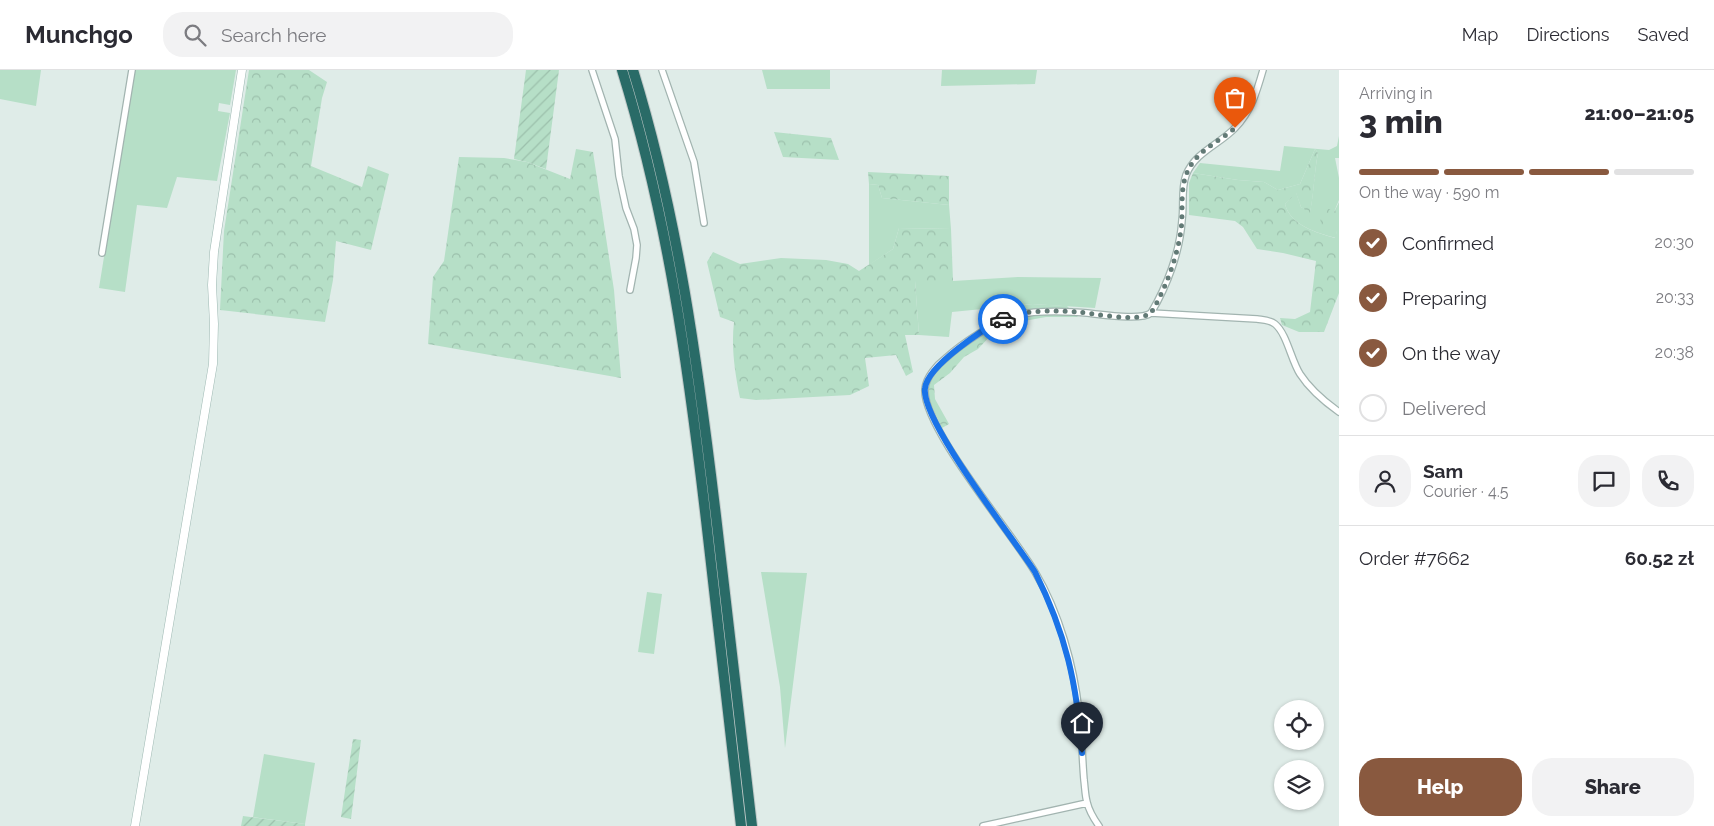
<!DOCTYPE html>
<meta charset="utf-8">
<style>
body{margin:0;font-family:Raleway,sans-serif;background:#f2f2f3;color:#2b2b33;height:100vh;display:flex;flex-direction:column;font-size:19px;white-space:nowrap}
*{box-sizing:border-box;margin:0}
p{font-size:16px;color:#7c7c81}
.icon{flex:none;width:28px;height:28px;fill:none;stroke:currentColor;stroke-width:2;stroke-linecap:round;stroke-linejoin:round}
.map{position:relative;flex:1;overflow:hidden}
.drawer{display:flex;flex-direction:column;background:#fff;width:375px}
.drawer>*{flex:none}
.controls{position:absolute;left:1274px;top:630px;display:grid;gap:10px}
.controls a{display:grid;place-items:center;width:50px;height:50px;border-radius:50%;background:#fff;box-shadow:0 1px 4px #0004;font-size:25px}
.pin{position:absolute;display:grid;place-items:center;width:42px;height:42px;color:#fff;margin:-51px -21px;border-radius:50% 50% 50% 0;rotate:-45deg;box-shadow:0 0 5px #0007}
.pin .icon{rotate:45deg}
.courier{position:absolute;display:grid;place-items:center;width:50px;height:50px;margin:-25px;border:4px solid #1a73e8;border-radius:50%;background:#fff;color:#222;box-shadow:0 1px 6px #0007}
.summary em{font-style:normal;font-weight:800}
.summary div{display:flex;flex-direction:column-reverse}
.summary{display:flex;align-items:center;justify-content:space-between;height:85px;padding:0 20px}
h1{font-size:32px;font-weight:800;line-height:38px}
.bar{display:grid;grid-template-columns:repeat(4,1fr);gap:8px 5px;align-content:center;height:60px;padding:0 20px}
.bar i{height:6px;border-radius:4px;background:#e1e1e2}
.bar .on{background:#89593f}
.bar p{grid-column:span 4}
.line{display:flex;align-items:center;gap:12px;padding:0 20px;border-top:1px solid #e1e1e2}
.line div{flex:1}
.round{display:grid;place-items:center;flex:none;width:52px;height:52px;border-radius:20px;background:#f2f2f3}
ol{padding:0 20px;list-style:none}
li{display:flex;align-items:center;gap:15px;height:55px}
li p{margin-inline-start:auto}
li .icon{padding:5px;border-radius:50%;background:#89593f;color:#fff;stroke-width:4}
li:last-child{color:#7c7c81}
li i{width:28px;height:28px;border:2px solid #e1e1e2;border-radius:50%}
.action{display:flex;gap:10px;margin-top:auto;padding:10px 20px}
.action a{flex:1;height:58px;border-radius:20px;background:#89593f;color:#fff;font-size:20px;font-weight:800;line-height:58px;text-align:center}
.action a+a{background:#f2f2f3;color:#2b2b33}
header{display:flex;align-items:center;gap:30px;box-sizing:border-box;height:70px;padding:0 25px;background:#fff;border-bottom:1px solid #e1e1e2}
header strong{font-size:24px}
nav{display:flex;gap:28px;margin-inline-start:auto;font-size:18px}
.search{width:350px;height:45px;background:#f2f2f3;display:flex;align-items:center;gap:12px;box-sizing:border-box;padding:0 18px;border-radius:20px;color:#7c7c81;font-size:19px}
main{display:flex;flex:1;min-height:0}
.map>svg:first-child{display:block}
.grass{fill:#b6dfc7}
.forest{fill:url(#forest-crowns)}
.garden{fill:url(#garden-furrows)}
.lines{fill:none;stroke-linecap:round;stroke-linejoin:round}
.street-casing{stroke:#a2b4b0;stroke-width:8}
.secondary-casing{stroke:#9db8b2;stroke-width:9}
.highway-casing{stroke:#c0c9c8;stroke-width:12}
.street{stroke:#fff;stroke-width:5.5}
.secondary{stroke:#fff;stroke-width:8}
.highway{stroke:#296b67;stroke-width:10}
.done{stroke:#627a76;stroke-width:5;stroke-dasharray:0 9}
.route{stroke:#1a73e8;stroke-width:6}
</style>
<header>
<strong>Munchgo</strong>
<div class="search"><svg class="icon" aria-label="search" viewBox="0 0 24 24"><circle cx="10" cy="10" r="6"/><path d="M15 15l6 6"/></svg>Search here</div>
<nav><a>Map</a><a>Directions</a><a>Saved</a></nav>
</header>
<main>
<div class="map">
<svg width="1339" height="756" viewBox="0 0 1339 756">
<defs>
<pattern id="forest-crowns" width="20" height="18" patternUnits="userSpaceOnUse" patternTransform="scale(1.25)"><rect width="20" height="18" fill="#b6dfc7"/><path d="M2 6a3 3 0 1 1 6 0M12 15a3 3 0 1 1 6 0" fill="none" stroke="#9cc0ac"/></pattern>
<pattern id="garden-furrows" width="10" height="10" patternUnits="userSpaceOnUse" patternTransform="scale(1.25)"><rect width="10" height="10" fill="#b6dfc7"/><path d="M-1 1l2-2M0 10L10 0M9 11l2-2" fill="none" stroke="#9cc0ac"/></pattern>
</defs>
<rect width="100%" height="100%" fill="#dfece8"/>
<!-- grass -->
<path class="grass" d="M0,0H41L36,36L0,29Z
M134,0H236L230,35L219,33L218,41L230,43L217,111L177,107L167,138L137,135L125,222L99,218Z
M762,0H830V19H767Z
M942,0H1037L1035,14L941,16Z
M1339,66V88H1335L1339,108V130L1334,142L1337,161L1336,168C1317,163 1290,155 1285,134L1296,122L1301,137L1310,142C1314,122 1314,103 1318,83L1315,79L1300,114L1278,120L1264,112L1238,110L1193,103L1200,93L1280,101L1284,76L1329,80L1337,76Z
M869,114L878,115L882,128L949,135L951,159L899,158L893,179L869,195Z
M1018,207L1101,208L1095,238L1032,234L952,242L949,267L919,265L915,211H953Z
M761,502L807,503L785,678L780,617Z
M647,522L662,524L654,584L638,582Z
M264,684L315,693L305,754L253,747Z"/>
<!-- forest -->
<path class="forest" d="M249,0H309L327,12L322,28L311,96L362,117L368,96L389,104L371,180L336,171L333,210L325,252L220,240L224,161Z
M774,62L831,68L839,90L783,87Z
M576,79L593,82L614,220L621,308L428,274L433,207L444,191L459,87L504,88L527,92L570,109Z
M1315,79L1318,83C1314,103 1314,123 1310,143L1301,137L1296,123L1285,134C1290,155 1317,163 1335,168L1337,161L1321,156L1320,146L1324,136L1334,142L1339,132V223L1324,262H1299L1282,255L1280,248L1295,249L1310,242L1316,191L1283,183L1257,179L1243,157L1235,151L1189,145V113L1193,103L1238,110L1264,112L1278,120L1300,114Z
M868,102L949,106V135L882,128L878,115L869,114Z
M899,158L951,159L953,211H915L919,265H905L913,302L906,306L896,285L865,288L869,316L850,325L756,330L740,328C735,303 731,278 734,252L720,247L707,192L713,182L740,194L781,188L826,190L848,194L859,201L893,179Z
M1032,234L1067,236L1078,247H1046L1008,254L995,261L978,279L964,287L950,303L934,315L935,329L949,354L942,358L931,335L927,317L950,282L999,244L995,238Z"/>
<!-- garden -->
<path class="garden" d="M526,0H559L546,99L527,92L514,89Z
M353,669L361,670L351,749L341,747Z
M243,746L305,754V756H241Z"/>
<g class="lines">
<!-- street casing -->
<g class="street-casing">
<path id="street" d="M592,0L615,69L619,106L626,138L634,159L637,175L636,188L630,220
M662,0L694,92L704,153
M102,183L132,0
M1151,243L1257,249C1263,250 1270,250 1275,254C1287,264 1291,290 1300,304C1309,318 1325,332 1339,342
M983,756L1087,733
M1099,756C1094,749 1089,741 1087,732C1085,725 1085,717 1084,710C1082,687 1082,664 1079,642C1074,596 1059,542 1035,502C1013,464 922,357 925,319C926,307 937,295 946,288C960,275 998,249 1016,245C1034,241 1054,241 1073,242C1090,242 1139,252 1151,243C1167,216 1180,182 1182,150C1184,135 1181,119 1186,105C1195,82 1220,74 1235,58C1251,42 1257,21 1263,0"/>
</g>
<!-- secondary casing -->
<g class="secondary-casing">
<path id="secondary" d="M135,756L213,294L214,254L212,215L214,182L242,0"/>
</g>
<!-- highway casing -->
<g class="highway-casing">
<path id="highway" d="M622,0C668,149 688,296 706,450C717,552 729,654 741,756
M633,0C678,146 698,295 716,446C728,549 740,653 752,756"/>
</g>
<!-- street -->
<use href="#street" class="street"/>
<!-- secondary -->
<use href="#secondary" class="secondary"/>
<!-- highway -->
<use href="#highway" class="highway"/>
</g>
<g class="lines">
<!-- done -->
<path class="done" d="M1003,249C1022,240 1057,240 1077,242C1094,243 1138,253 1151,243C1166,218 1177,188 1181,160C1184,138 1178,115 1191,95C1201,79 1221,70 1235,58"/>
<!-- route -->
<path class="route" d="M1003,249C984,259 928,295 925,318C920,350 1014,469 1035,502C1066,564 1077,614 1082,683"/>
</g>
</svg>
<div class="controls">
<a><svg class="icon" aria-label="locate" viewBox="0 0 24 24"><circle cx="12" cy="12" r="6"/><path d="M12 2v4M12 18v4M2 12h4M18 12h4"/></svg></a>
<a><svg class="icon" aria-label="layers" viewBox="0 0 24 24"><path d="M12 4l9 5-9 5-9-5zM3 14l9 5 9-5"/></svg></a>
</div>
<div class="pin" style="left:1235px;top:58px;background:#ea580c"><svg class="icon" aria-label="bag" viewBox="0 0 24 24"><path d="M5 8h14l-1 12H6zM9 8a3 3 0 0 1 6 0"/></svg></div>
<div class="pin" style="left:1082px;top:683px;background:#1f2937"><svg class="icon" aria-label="home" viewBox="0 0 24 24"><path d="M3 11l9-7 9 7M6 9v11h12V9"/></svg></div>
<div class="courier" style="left:1003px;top:249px"><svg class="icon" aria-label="car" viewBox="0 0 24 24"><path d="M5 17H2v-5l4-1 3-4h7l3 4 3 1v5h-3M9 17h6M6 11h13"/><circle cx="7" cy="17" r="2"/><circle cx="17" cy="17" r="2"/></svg></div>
</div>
<section class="drawer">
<div class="summary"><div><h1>3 min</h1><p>Arriving in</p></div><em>21:00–21:05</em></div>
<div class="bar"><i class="on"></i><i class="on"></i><i class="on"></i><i></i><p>On the way · 590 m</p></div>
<ol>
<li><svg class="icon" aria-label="check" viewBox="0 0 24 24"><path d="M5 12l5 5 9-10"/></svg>Confirmed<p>20:30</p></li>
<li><svg class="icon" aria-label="check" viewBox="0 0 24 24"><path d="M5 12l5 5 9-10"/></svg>Preparing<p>20:33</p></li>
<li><svg class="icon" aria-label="check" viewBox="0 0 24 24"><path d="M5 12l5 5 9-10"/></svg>On the way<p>20:38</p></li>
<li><i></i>Delivered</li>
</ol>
<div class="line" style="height:90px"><a class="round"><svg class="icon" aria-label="person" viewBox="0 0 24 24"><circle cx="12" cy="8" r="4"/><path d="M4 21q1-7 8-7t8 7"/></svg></a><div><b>Sam</b><p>Courier · 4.5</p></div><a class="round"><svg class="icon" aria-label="chat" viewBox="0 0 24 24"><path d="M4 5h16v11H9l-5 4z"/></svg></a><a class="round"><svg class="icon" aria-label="phone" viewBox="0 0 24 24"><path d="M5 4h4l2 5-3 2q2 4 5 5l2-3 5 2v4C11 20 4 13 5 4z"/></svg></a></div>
<div class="line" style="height:65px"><div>Order #7662</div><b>60.52 zł</b></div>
<div class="action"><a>Help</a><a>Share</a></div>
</section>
</main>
